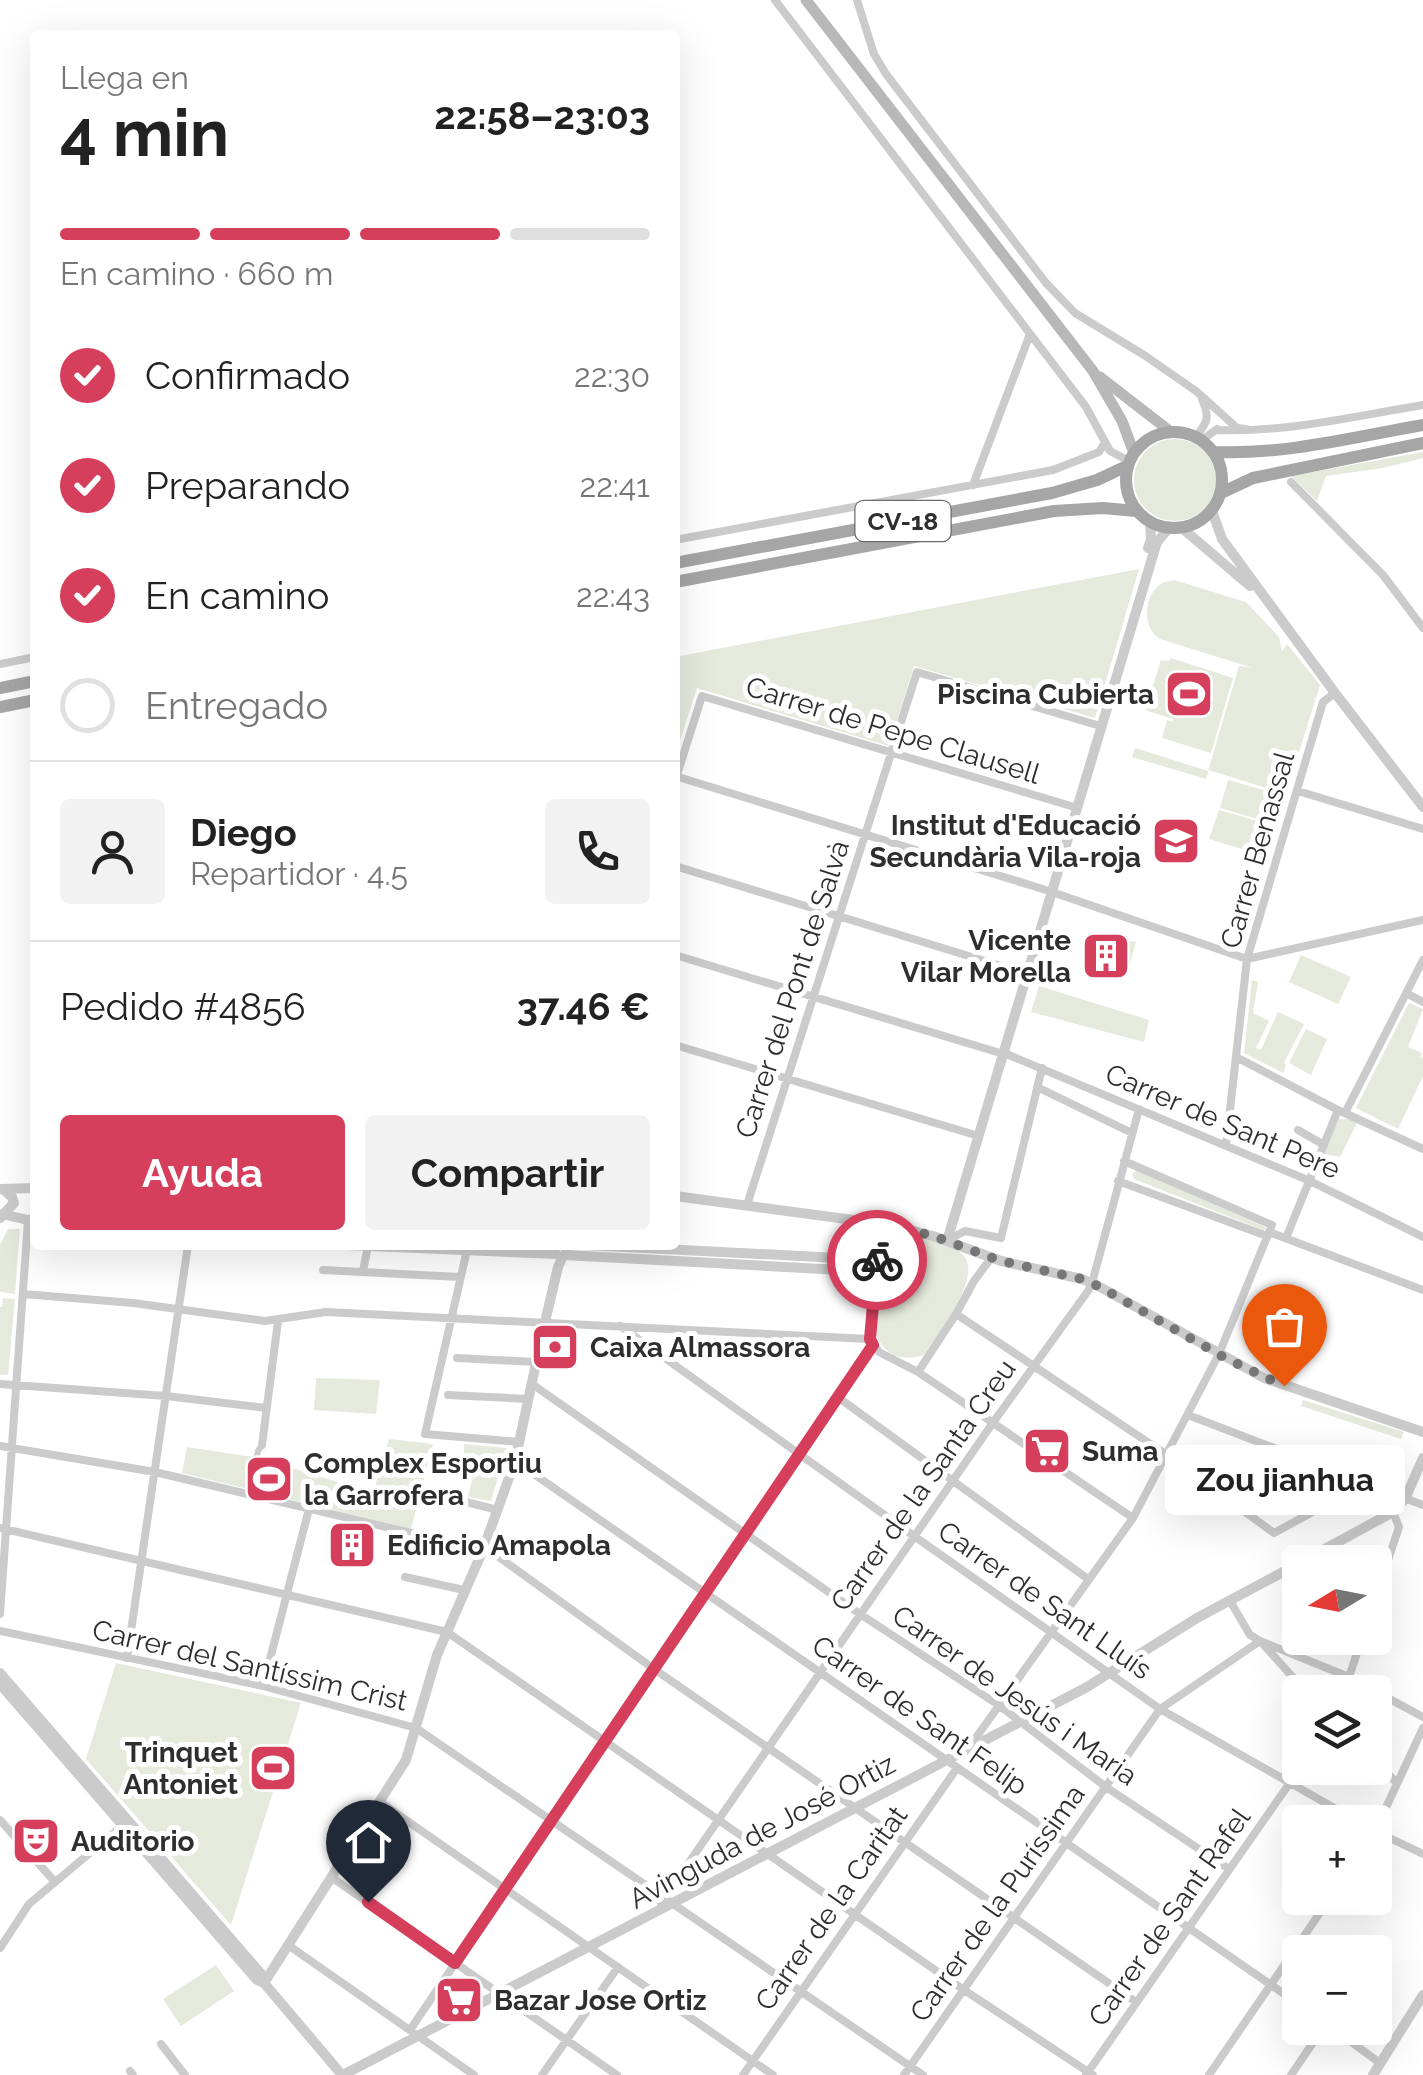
<!DOCTYPE html>
<html lang="es">
<meta charset="utf-8">
<style>
body{margin:0;font-family:Raleway,sans-serif;background:#f2f2f2;color:#222;height:100vh;display:flex;flex-direction:column;font-size:38px;white-space:nowrap}
*{box-sizing:border-box;margin:0}
p{font-size:32px;color:#767676}
.icon{flex:none;width:55px;height:55px;fill:none;stroke:currentColor;stroke-width:2;stroke-linecap:round;stroke-linejoin:round}
.map{position:relative;flex:1;overflow:hidden}
.side{position:absolute;left:30px;top:30px;width:650px;height:1220px;display:flex;flex-direction:column;background:#fff;border-radius:10px;box-shadow:0 10px 40px #0002}
.side>*{flex:none}
.needle{width:65px;rotate:260deg}
.buttons{position:absolute;left:1282px;top:1545px;display:grid;gap:20px}
.buttons a{display:grid;place-items:center;width:110px;height:110px;border-radius:10px;background:#fff;box-shadow:0 10px 40px #0002;font-size:50px}
.pin{position:absolute;display:grid;place-items:center;width:85px;height:85px;color:#fff;margin:-102px -42px;border-radius:50% 50% 50% 0;rotate:-45deg;box-shadow:0 0 10px #0007}
.pin .icon{rotate:45deg}
.courier{position:absolute;display:grid;place-items:center;width:100px;height:100px;margin:-50px;border:8px solid #d63f5c;border-radius:50%;background:#fff;color:#222;box-shadow:0 2px 12px #0007}
.bubble{position:absolute;height:70px;border-radius:10px;background:#fff;box-shadow:0 10px 40px #0002;font-size:32px;font-weight:700;line-height:70px;text-align:center}
.head em{font-style:normal;font-weight:700}
.head div{display:flex;flex-direction:column-reverse}
.head{display:flex;align-items:center;justify-content:space-between;height:170px;padding:0 30px}
h1{font-size:65px;font-weight:700;line-height:75px}
.bar{display:grid;grid-template-columns:repeat(4,1fr);gap:15px 10px;align-content:center;height:120px;padding:0 30px}
.bar i{height:12px;border-radius:8px;background:#e0e0e0}
.bar .on{background:#d63f5c}
.bar p{grid-column:span 4}
.line{display:flex;align-items:center;gap:25px;padding:0 30px;border-top:2px solid #e0e0e0}
.line div{flex:1}
.round{display:grid;place-items:center;flex:none;width:105px;height:105px;border-radius:10px;background:#f2f2f2}
ol{padding:0 30px;list-style:none}
li{display:flex;align-items:center;gap:30px;height:110px}
li p{margin-inline-start:auto}
li .icon{padding:10px;border-radius:50%;background:#d63f5c;color:#fff;stroke-width:4}
li:last-child{color:#767676}
li i{width:55px;height:55px;border:5px solid #e0e0e0;border-radius:50%}
.action{display:flex;gap:20px;margin-top:auto;padding:20px 30px}
.action a{flex:1;height:115px;border-radius:10px;background:#d63f5c;color:#fff;font-size:40px;font-weight:700;line-height:115px;text-align:center}
.action a+a{background:#f2f2f2;color:#222}
.map>svg:first-child{display:block}
.green{fill:#e5eadd}
.lines{fill:none;stroke-linecap:round;stroke-linejoin:round}
.pedestrian{stroke:#cbcbcb;stroke-width:6}
.minor{stroke:#cbcbcb;stroke-width:8}
.tertiary{stroke:#cbcbcb;stroke-width:10}
.secondary{stroke:#b8b8b8;stroke-width:11}
.primary{stroke:#a6a6a6;stroke-width:12}
.done{stroke:#777;stroke-width:10;stroke-dasharray:0 18}
.route{stroke:#d63f5c;stroke-width:12}
.labels{text-anchor:middle;stroke-width:10;stroke-linejoin:round;paint-order:stroke}
.shield{fill:#fff;stroke:#6d6d6d;stroke-width:2.5}
.shield-label{font-size:25px;font-weight:bold;fill:#2e2e2e}
.poi-label{font-size:28px;font-weight:bold;fill:#2e2e2e;stroke:#fff;text-anchor:start}
.street-label{font-size:28px;fill:#2e2e2e;stroke:#fff}
</style>
<div class="map">
<svg width="1423" height="2075" viewBox="0 0 1423 2075">
<rect width="100%" height="100%" fill="#fff"/>
<!-- green -->
<path class="green" d="M1134 480a41 41 0 1 1 82 0a41 41 0 1 1-82 0Z
M1423,452V458L1383,468L1326,476L1317,501L1291,476Z
M1139,569L1095,718L914,666L889,746L697,688L675,756V657Z
M1174,580L1246,602L1279,637L1282,652L1287,644L1320,685L1286,794L1209,770L1206,779L1132,757L1135,748L1208,771L1239,666L1253,668L1160,639C1143,629 1143,600 1158,586C1163,581 1167,582 1174,580Z
M1171,658L1233,678L1211,753L1162,738L1167,720L1173,722V719L1145,710L1161,660L1169,661Z
M1228,780L1284,796L1275,824L1220,808Z
M1219,810L1275,826L1265,856L1209,839Z
M1100,934L1136,942L1129,967L1094,953Z
M1301,955L1351,977L1338,1004L1289,982Z
M1252,980L1258,982L1253,1013L1269,1021L1256,1048L1261,1050L1278,1012L1304,1024L1284,1063L1286,1065L1283,1073L1244,1053Z
M1039,986L1149,1020L1144,1042L1031,1012Z
M1409,1003L1423,1009L1408,1047L1422,1053L1420,1057L1423,1059V1076L1398,1129L1356,1108Z
M1306,1029L1327,1039L1311,1075L1289,1063Z
M1339,1119H1350L1357,1123L1340,1157L1323,1154Z
M1137,1170L1265,1227L1266,1229L1263,1230L1134,1179L1132,1174Z
M8,1229H20L15,1294L0,1292V1245Z
M908,1234C924,1239 946,1243 960,1252C988,1272 937,1334 924,1355C904,1362 885,1356 876,1335C878,1313 876,1262 887,1245C892,1237 898,1235 908,1234Z
M3,1298L15,1299L8,1375H0V1307H2Z
M316,1378L380,1380L376,1414L314,1410Z
M1303,1400L1404,1432L1401,1439L1301,1406Z
M389,1439L433,1444L411,1529L182,1473L187,1447L260,1458L373,1493Z
M464,1444L507,1448L491,1501L468,1497L473,1476L463,1473Z
M116,1663L301,1703L231,1925L86,1759Z
M216,1965L234,1991L181,2026L163,1999Z"/>
<g class="lines">
<!-- pedestrian -->
<path class="pedestrian" d="M249,1495L258,1451L262,1445"/>
<!-- minor -->
<path class="minor" d="M775,0L1086,407L1110,451L1129,461
M857,0L874,54L886,74L1046,283L1075,313L1144,355L1196,391L1237,428L1246,429
M1216,430C1284,433 1355,416 1423,405
M1196,437C1208,421 1210,418 1202,399
M1202,440L1217,429
M1291,482L1383,575L1423,628
M973,485L1030,334
M675,540L1053,470L1099,452L1104,444
M0,664L35,657
M675,776L1046,890
M675,781L702,696L1071,806
M1298,791L1423,829
M675,866L1021,972
M1052,892L1247,959L1423,920
M675,955L997,1052
M1406,993L1423,1002
M675,1045L972,1134
M1004,1053L1310,1181L1423,1237
M1238,1058L1338,1110L1423,1149
M1037,1087L1132,1133
M1345,1113L1423,960
M1298,1130L1324,1145
M1226,1145L1247,959L1323,702L1335,693
M1118,1181L1267,1236
M747,1205L917,672L1097,725
M891,1225L877,1260L870,1339L879,1352L918,1372L956,1314L974,1281L991,1258
M1269,1232L1423,1290
M1286,1238L1338,1110
M948,1240L965,1231L1001,1238L1042,1068
M467,1250L425,1434L519,1442
M323,1270L460,1277
M363,1271L368,1246
M23,1294L133,1303L265,1321L326,1312L870,1339
M956,1314L1167,1455L1274,1533L1364,1484
M620,1326L914,1536L1160,1709L1359,1822
M457,1358L536,1362
M918,1372L1133,1518
M0,1384L166,1396L266,1408
M532,1384L860,1614L1000,1706L1106,1787L1229,1869
M448,1395L528,1399
M839,1398L1088,1579
M1188,1415L1423,1505
M262,1445L278,1321
M0,1446L155,1472L483,1550L496,1555L654,1669L1136,2002
M515,1461L1300,2005
M426,1492L498,1510
M0,1528L447,1632L964,1990L1093,2075
M405,1577L464,1590
M1375,1599L1399,1527L1393,1512
M1230,1601L1250,1635L1260,1641L1349,1677L1423,1717
M0,1614L28,1220
M0,1631L263,1686L416,1728L923,2075
M1263,1644L1306,1692
M127,1658L188,1245
M263,1686L309,1509
M1341,1692L1349,1677L1362,1638
M1423,1728L1375,1831L1423,1854
M970,1746L1133,1518L1219,1354L1272,1225L1124,1161
M1375,1761L1397,1783
M380,1802L773,2075
M0,1820L55,1882
M331,1877L617,2075
M661,1903L992,1424L1088,1291L1092,1283L1139,1109
M288,1945L474,2075
M0,1948L29,1904L122,1826
M1332,2028L1380,2063
M410,2030L873,1345
M161,2044L185,2075
M130,2071L133,2075
M542,2075L618,1967
M743,2075L957,1768
M904,2075L1160,1709L1260,1641
M1086,2075L1289,1784L1300,1765
M1209,2075L1330,1898
M1291,2075L1323,2028"/>
<!-- tertiary -->
<path class="tertiary" d="M1212,511L1222,539L1335,693L1423,807
M1182,528L1250,586
M1148,548L1151,539L1150,522
M1,1189L35,1188
M675,1196L891,1225L933,1236L1001,1261L1082,1279L1100,1287L1264,1378L1423,1432
M2,1214L28,1220L35,1219
M0,1218L14,1203L12,1197L3,1189
M947,1241L1157,542L1169,528
M347,1245L556,1254
M586,1245L877,1260
M565,1246L574,1245
M564,1255L877,1272
M1301,1562L1393,1512L1405,1499L1423,1458
M0,1673L263,1976L264,1983L342,2075
M0,1684L257,1980L264,1983
M264,1983L406,1760L437,1655L483,1550L515,1461L545,1322L558,1267L563,1256
M343,2075L1087,1687L1197,1618L1300,1563
M1373,2075L1423,1995"/>
<!-- secondary -->
<path class="secondary" d="M806,0L1093,371L1122,421L1134,453
M1100,377L1171,432"/>
<!-- primary -->
<path class="primary" d="M1126 480a48 48 0 1 1 96 0a48 48 0 1 1-96 0Z
M1214,452C1284,455 1355,437 1423,425
M1221,493L1253,478L1423,443
M675,563L1052,493L1097,480L1127,466
M675,582L1054,511L1103,508L1136,511
M0,688L35,681
M0,707L35,700"/>
</g>
<g class="lines">
<!-- done -->
<path class="done" d="M877,1260L891,1225L933,1236L1001,1261L1082,1279L1100,1287L1227,1359L1284,1386"/>
<!-- route -->
<path class="route" d="M368,1902L455,1963L873,1345L870,1339L877,1260"/>
</g>
<!-- icons -->
<defs>
<g id="stadium-square" transform="scale(2.5)"><rect x="-9" y="-9" width="18" height="18" rx="4" fill="#d63f5c" stroke="#fff"/><path d="M0-5a6.5 5 0 1 0 0 10a6.5 5 0 1 0 0-10ZM-3.5-1.8h7v3.6h-7Z" fill="#fff"/></g>
<g id="school-square" transform="scale(2.5)"><rect x="-9" y="-9" width="18" height="18" rx="4" fill="#d63f5c" stroke="#fff"/><path d="M0-5L7-2L0 1L-7-2ZM-4 1L0 2.5L4 1V4Q0 6-4 4Z" fill="#fff"/></g>
<g id="building-square" transform="scale(2.5)"><rect x="-9" y="-9" width="18" height="18" rx="4" fill="#d63f5c" stroke="#fff"/><path d="M-4-6H4V6H1V3H-1V6H-4ZM-2.5-4.3h1.7v1.8h-1.7ZM.8-4.3h1.7v1.8H.8ZM-2.5-1h1.7V.8h-1.7ZM.8-1h1.7V.8H.8Z" fill="#fff"/></g>
<g id="bank-square" transform="scale(2.5)"><rect x="-9" y="-9" width="18" height="18" rx="4" fill="#d63f5c" stroke="#fff"/><path d="M-6-4H6V4H-6ZM0-2.3a2.3 2.3 0 1 0 0 4.6a2.3 2.3 0 1 0 0-4.6Z" fill="#fff"/></g>
<g id="supermarket-square" transform="scale(2.5)"><rect x="-9" y="-9" width="18" height="18" rx="4" fill="#d63f5c" stroke="#fff"/><path d="M-6-5.5h2.5l.6 2H6L4.5 2H-2.5L-4.4-4H-6ZM-1.5 3.2a1.3 1.3 0 1 0 .1 0ZM3 3.2a1.3 1.3 0 1 0 .1 0Z" fill="#fff"/></g>
<g id="theatre-square" transform="scale(2.5)"><rect x="-9" y="-9" width="18" height="18" rx="4" fill="#d63f5c" stroke="#fff"/><path d="M-5-5.5Q0-4 5-5.5V0Q5 5 0 6Q-5 5-5 0ZM-3.3-2.5H-1v1.5H-3.3ZM1-2.5H3.3v1.5H1ZM-2.8 1Q0 5.5 2.8 1Z" fill="#fff"/></g>
</defs>
<g fill-rule="evenodd">
<use href="#stadium-square" x="1189" y="694"/>
<use href="#school-square" x="1176" y="841"/>
<use href="#building-square" x="1106" y="956"/>
<use href="#bank-square" x="555" y="1347"/>
<use href="#supermarket-square" x="1047" y="1451"/>
<use href="#stadium-square" x="269" y="1479"/>
<use href="#building-square" x="352" y="1545"/>
<use href="#stadium-square" x="273" y="1768"/>
<use href="#theatre-square" x="36" y="1841"/>
<use href="#supermarket-square" x="459" y="2000"/>
</g>
<g class="labels">
<!-- shield labels -->
<rect class="shield" x="855.5" y="501" width="95" height="40" rx="8"/>
<g class="shield-label">
<text x="903" y="530">CV-18</text>
</g>
<!-- poi labels -->
<g class="poi-label">
<text x="1154" y="704" text-anchor="end">Piscina Cubierta</text>
<text x="1141" y="835" text-anchor="end">Institut d'Educació<tspan x="1141" dy="32">Secundària Vila-roja</tspan></text>
<text x="1071" y="950" text-anchor="end">Vicente<tspan x="1071" dy="32">Vilar Morella</tspan></text>
<text x="590" y="1357">Caixa Almassora</text>
<text x="1082" y="1461">Suma</text>
<text x="304" y="1473">Complex Esportiu<tspan x="304" dy="32">la Garrofera</tspan></text>
<text x="387" y="1555">Edificio Amapola</text>
<text x="238" y="1762" text-anchor="end">Trinquet<tspan x="238" dy="32">Antoniet</tspan></text>
<text x="71" y="1851">Auditorio</text>
<text x="494" y="2010">Bazar Jose Ortiz</text>
</g>
<!-- street labels -->
<g class="street-label">
<text transform="translate(893 730) rotate(17)" y="10">Carrer de Pepe Clausell</text>
<text transform="translate(1257 850) rotate(-74)" y="10">Carrer Benassal</text>
<text transform="translate(792 989) rotate(-72)" y="10">Carrer del Pont de Salvà</text>
<text transform="translate(1223 1121) rotate(23)" y="10">Carrer de Sant Pere</text>
<text transform="translate(923 1485) rotate(-55)" y="10">Carrer de la Santa Creu</text>
<text transform="translate(1045 1600) rotate(35)" y="10">Carrer de Sant Lluís</text>
<text transform="translate(250 1665) rotate(13)" y="10">Carrer del Santíssim Crist</text>
<text transform="translate(1015 1695) rotate(35)" y="10">Carrer de Jesús i Maria</text>
<text transform="translate(920 1715) rotate(35)" y="10">Carrer de Sant Felip</text>
<text transform="translate(762 1831) rotate(-28)" y="10">Avinguda de José Ortiz</text>
<text transform="translate(997 1903) rotate(-55)" y="10">Carrer de la Puríssima</text>
<text transform="translate(831 1908) rotate(-55)" y="10">Carrer de la Caritat</text>
<text transform="translate(1169 1917) rotate(-55)" y="10">Carrer de Sant Rafel</text>
</g>
</g>
</svg>
<div class="buttons">
<a><svg class="needle" viewBox="-14 -14 28 28"><path d="M0-13l5 13h-10z" fill="#e53935"/><path d="M0 13l5-13h-10z" fill="#767676"/></svg></a>
<a><svg class="icon" aria-label="layers" viewBox="0 0 24 24"><path d="M12 4l9 5-9 5-9-5zM3 14l9 5 9-5"/></svg></a>
<a>+</a>
<a>−</a>
</div>
<div class="pin" style="left:1284px;top:1386px;background:#ea580c"><svg class="icon" aria-label="bag" viewBox="0 0 24 24"><path d="M5 8h14l-1 12H6zM9 8a3 3 0 0 1 6 0"/></svg></div>
<div class="pin" style="left:368px;top:1902px;background:#1f2937"><svg class="icon" aria-label="home" viewBox="0 0 24 24"><path d="M3 11l9-7 9 7M6 9v11h12V9"/></svg></div>
<div class="courier" style="left:877px;top:1260px"><svg class="icon" aria-label="bike" viewBox="0 0 24 24"><circle cx="6" cy="16" r="4"/><circle cx="18" cy="16" r="4"/><path d="M6 16l4-8h5l3 8M10 8l3 8H6M13 5h3"/></svg></div>
<div class="bubble" style="left:1165px;top:1445px;width:240px">Zou jianhua</div>
<section class="side">
<div class="head"><div><h1>4 min</h1><p>Llega en</p></div><em>22:58–23:03</em></div>
<div class="bar"><i class="on"></i><i class="on"></i><i class="on"></i><i></i><p>En camino · 660 m</p></div>
<ol>
<li><svg class="icon" aria-label="check" viewBox="0 0 24 24"><path d="M5 12l5 5 9-10"/></svg>Confirmado<p>22:30</p></li>
<li><svg class="icon" aria-label="check" viewBox="0 0 24 24"><path d="M5 12l5 5 9-10"/></svg>Preparando<p>22:41</p></li>
<li><svg class="icon" aria-label="check" viewBox="0 0 24 24"><path d="M5 12l5 5 9-10"/></svg>En camino<p>22:43</p></li>
<li><i></i>Entregado</li>
</ol>
<div class="line" style="height:180px"><a class="round"><svg class="icon" aria-label="person" viewBox="0 0 24 24"><circle cx="12" cy="8" r="4"/><path d="M4 21q1-7 8-7t8 7"/></svg></a><div><b>Diego</b><p>Repartidor · 4.5</p></div><a class="round"><svg class="icon" aria-label="phone" viewBox="0 0 24 24"><path d="M5 4h4l2 5-3 2q2 4 5 5l2-3 5 2v4C11 20 4 13 5 4z"/></svg></a></div>
<div class="line" style="height:130px"><div>Pedido #4856</div><b>37.46 €</b></div>
<div class="action"><a>Ayuda</a><a>Compartir</a></div>
</section>
</div>
